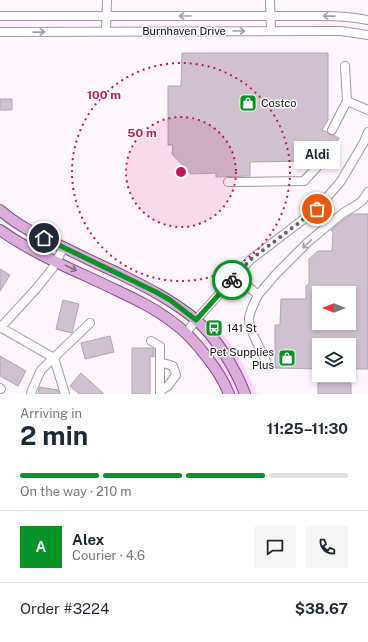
<!DOCTYPE html>
<meta charset="utf-8">
<style>
body{margin:0;font-family:"Public Sans",sans-serif;background:#f6f6f7;color:#1f2937;height:100vh;display:flex;flex-direction:column;font-size:15px;white-space:nowrap}
*{box-sizing:border-box;margin:0}
p{font-size:13px;color:#747a83}
.icon{flex:none;width:22px;height:22px;fill:none;stroke:currentColor;stroke-width:2;stroke-linecap:round;stroke-linejoin:round}
.map{position:relative;height:394px;overflow:hidden}
.sheet{display:flex;flex-direction:column;background:#fff;flex:1}
.sheet>*{flex:none}
.needle{width:26px;rotate:270deg}
.fabs{position:absolute;left:312px;top:286px;display:grid;gap:8px}
.fabs a{display:grid;place-items:center;width:44px;height:44px;border-radius:0px;background:#fff;box-shadow:0 2px 6px #0003;font-size:20px}
.pin{position:absolute;display:grid;place-items:center;width:34px;height:34px;color:#fff;margin:-17px;border:2px solid #fff;border-radius:50%;box-shadow:0 1px 4px #0007}
.courier{position:absolute;display:grid;place-items:center;width:40px;height:40px;margin:-20px;border:3px solid #099327;border-radius:50%;background:#fff;color:#222;box-shadow:0 1px 5px #0007}
.bubble{position:absolute;height:28px;border-radius:0px;background:#fff;box-shadow:0 2px 6px #0003;font-size:13px;font-weight:700;line-height:28px;text-align:center}
.headline em{font-style:normal;font-weight:700}
.headline div{display:flex;flex-direction:column-reverse}
.headline{display:flex;align-items:center;justify-content:space-between;height:68px;padding:0 20px}
h1{font-size:26px;font-weight:700;line-height:30px}
.bar{display:grid;grid-template-columns:repeat(4,1fr);gap:6px 4px;align-content:center;height:48px;padding:0 20px}
.bar i{height:5px;border-radius:3px;background:#e0e1e3}
.bar .current{background:#099327}
.bar p{grid-column:span 4}
.line{display:flex;align-items:center;gap:10px;padding:0 20px;border-top:1px solid #e0e1e3}
.line div{flex:1}
.round{display:grid;place-items:center;flex:none;width:42px;height:42px;border-radius:0px;background:#f6f6f7}
.map>svg:first-child{display:block}
.green{fill:#fdd3ff}
.building{fill:#d0c1d1;stroke:#b2a3b2;fill-rule:evenodd}
.lines{fill:none;stroke-linecap:round;stroke-linejoin:round}
.minor-casing{stroke:#a596a6;stroke-width:10}
.major-casing{stroke:#845188;stroke-width:12}
.minor{stroke:#fff;stroke-width:8}
.major{stroke:#d9acdc;stroke-width:10}
.oneway{stroke:#a29fa2}
.oneway2{stroke:#816683}
.done{stroke:#686068;stroke-width:4;stroke-dasharray:0 7.2}
.route{stroke:#099327;stroke-width:5}
.ring{fill:none;stroke:#c2185b;stroke-width:2;stroke-dasharray:2 4}
.labels{text-anchor:middle;stroke-width:3;stroke-linejoin:round;paint-order:stroke}
.street-label{font-size:11px;fill:#161016;stroke:#fff}
.poi-label{font-size:11px;fill:#161016;stroke:#fff;text-anchor:start}
.centre{fill:#c2185b;stroke:#fff;stroke-width:2}
.ring-label{font-size:12px;text-anchor:middle;font-weight:bold;fill:#c2185b;stroke:#fff;stroke-width:3;stroke-linejoin:round;paint-order:stroke}
</style>
<div class="map">
<svg width="368" height="394" viewBox="0 0 368 394">
<rect width="100%" height="100%" fill="#fff5ff"/>
<!-- green -->
<path class="green" d="M208,321C227,331 249,373 257,394H251C242,373 232,355 218,336C214,331 208,328 208,321Z
M206,338C220,356 231,374 240,394H234L223,372L203,341Z"/>
<!-- building -->
<path class="building" d="M182,53H328V120L322,130L327,132L330,135H333L339,138L328,155H311V161L250,162V176L216,177V173L191,174L172,154L173,145H168V86H181Z
M0,99H12V110H0Z
M352,214H368V369H349V345H319V369L275,368V325H280L281,299H306V286L309,284V259L318,251H332L333,232L331,230L346,218ZM319,293H349V323H319Z
M0,269L10,275L0,291Z
M63,300L79,304L72,333L56,329Z
M110,336L114,352L85,359L81,343Z
M132,348H152L154,349V357L150,356V394H132Z
M0,356L26,371L18,386L0,376Z
M81,373L104,394H79L70,386Z
M318,383H351V394H318Z
M39,387L58,390L59,394H38Z"/>
<g class="lines">
<!-- minor casing -->
<g class="minor-casing">
<path id="minor" d="M270,0L271,31
M0,16H323C338,16 353,17 368,20
M106,31L107,0
M0,32L323,31H341L368,35
M345,66L347,101L368,110
M332,130L347,101
M228,182L304,181L317,167
M236,276L258,295C255,302 250,310 249,318C248,328 262,352 266,361
M258,295L276,274L308,242L343,213L355,206L362,201L368,192
M0,327L54,358
M0,328L36,289L52,269L64,247
M186,333L196,320L250,260L317,209L341,181L364,142L368,132
M151,341L160,346V394
M54,358L65,394
M160,362L173,366L176,375L168,386L160,391
M0,388L1,389
M31,394L32,390L41,370L90,323"/>
</g>
<!-- major casing -->
<g class="major-casing">
<path id="major" d="M0,210C19,227 42,237 65,248C83,257 102,266 120,274C146,287 172,300 195,319C216,337 236,369 245,394
M0,230C35,255 77,271 116,290C135,299 154,308 171,321C186,331 198,345 209,360C217,370 224,382 229,394"/>
</g>
<!-- minor -->
<use href="#minor" class="minor"/>
<!-- major -->
<use href="#major" class="major"/>
</g>
<!-- one-way arrows -->
<defs><path id="oneway-shaft" d="M-6 0H5M1.5-3L5.5 0L1.5 3" fill="none" stroke-width="1.6" stroke-linecap="round" stroke-linejoin="round"/></defs>
<g class="oneway">
<use href="#oneway-shaft" transform="translate(185 16) rotate(180)"/>
<use href="#oneway-shaft" transform="translate(329 16) rotate(-179)"/>
<use href="#oneway-shaft" transform="translate(239 31)"/>
<use href="#oneway-shaft" transform="translate(39 32) rotate(-1)"/>
<use href="#oneway-shaft" transform="translate(307 244) rotate(137)"/>
</g>
<use class="oneway2" href="#oneway-shaft" transform="translate(71 268) rotate(26)"/>
<g class="lines">
<!-- done -->
<path class="done" d="M232,280L250,260L317,209"/>
<!-- route -->
<path class="route" d="M44,238L156,292L170,300L196,320L232,280"/>
</g>
<!-- distance rings -->
<circle cx="181" cy="172" r="55" fill="#c2185b" fill-opacity=".12"/>
<g class="ring">
<circle cx="181" cy="172" r="55"/>
<circle cx="181" cy="172" r="109"/>
</g>
<!-- icons -->
<defs>
<g id="shop-square" transform="scale(0.9)"><rect x="-9" y="-9" width="18" height="18" rx="4" fill="#099327" stroke="#fff"/><path d="M-5-2.5h2.3a2.7 3.5 0 0 1 5.4 0H5L5.5 6h-11ZM-1.5-2.5h3a1.5 2.3 0 0 0-3 0Z" fill="#fff"/></g>
<g id="bus-square" transform="scale(0.9)"><rect x="-9" y="-9" width="18" height="18" rx="4" fill="#099327" stroke="#fff"/><path d="M-5-6H5V4H4V6H2V4H-2V6H-4V4H-5ZM-3.5-4V0h7V-4ZM-3.5 1.2v1.5H-2V1.2ZM2 1.2v1.5H3.5V1.2Z" fill="#fff"/></g>
</defs>
<g fill-rule="evenodd">
<use href="#shop-square" x="248" y="103"/>
<use href="#bus-square" x="214" y="328"/>
<use href="#shop-square" x="287" y="358"/>
</g>
<g class="labels">
<!-- street labels -->
<g class="street-label">
<text x="184" y="35">Burnhaven Drive</text>
</g>
<!-- poi labels -->
<g class="poi-label">
<text x="261" y="107">Costco</text>
<text x="227" y="332">141 St</text>
<text x="274" y="356" text-anchor="end">Pet Supplies<tspan x="274" dy="13">Plus</tspan></text>
</g>
</g>
<circle cx="181" cy="172" r="6" class="centre"/>
<g class="ring-label">
<text x="104" y="99">100 m</text>
<text x="142" y="137">50 m</text>
</g>
</svg>
<div class="fabs">
<a><svg class="needle" viewBox="-14 -14 28 28"><path d="M0-13l5 13h-10z" fill="#e53935"/><path d="M0 13l5-13h-10z" fill="#747a83"/></svg></a>
<a><svg class="icon" aria-label="layers" viewBox="0 0 24 24"><path d="M12 4l9 5-9 5-9-5zM3 14l9 5 9-5"/></svg></a>
</div>
<div class="pin" style="left:317px;top:209px;background:#ea580c"><svg class="icon" aria-label="bag" viewBox="0 0 24 24"><path d="M5 8h14l-1 12H6zM9 8a3 3 0 0 1 6 0"/></svg></div>
<div class="pin" style="left:44px;top:238px;background:#1f2937"><svg class="icon" aria-label="home" viewBox="0 0 24 24"><path d="M3 11l9-7 9 7M6 9v11h12V9"/></svg></div>
<div class="courier" style="left:232px;top:280px"><svg class="icon" aria-label="bike" viewBox="0 0 24 24"><circle cx="6" cy="16" r="4"/><circle cx="18" cy="16" r="4"/><path d="M6 16l4-8h5l3 8M10 8l3 8H6M13 5h3"/></svg></div>
<div class="bubble" style="left:294px;top:141px;width:46px">Aldi</div>
</div>
<section class="sheet">
<div class="headline"><div><h1>2 min</h1><p>Arriving in</p></div><em>11:25–11:30</em></div>
<div class="bar"><i class="current"></i><i class="current"></i><i class="current"></i><i></i><p>On the way · 210 m</p></div>
<div class="line" style="height:72px"><b class="round" style="background:#099327;color:#fff">A</b><div><b>Alex</b><p>Courier · 4.6</p></div><a class="round"><svg class="icon" aria-label="chat" viewBox="0 0 24 24"><path d="M4 5h16v11H9l-5 4z"/></svg></a><a class="round"><svg class="icon" aria-label="phone" viewBox="0 0 24 24"><path d="M5 4h4l2 5-3 2q2 4 5 5l2-3 5 2v4C11 20 4 13 5 4z"/></svg></a></div>
<div class="line" style="height:52px"><div>Order #3224</div><b>$38.67</b></div>
</section>
